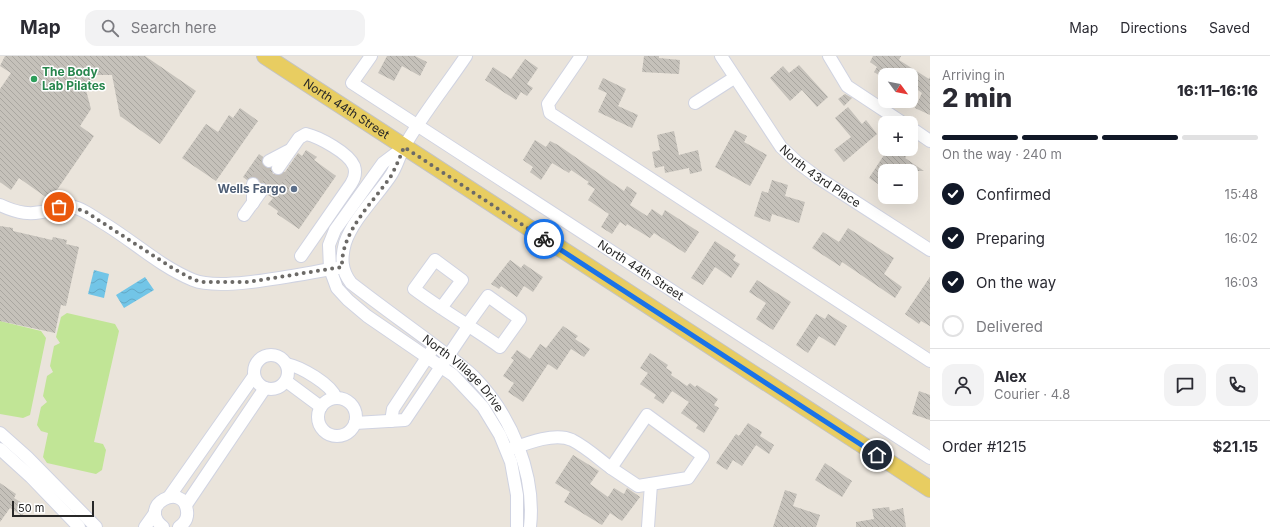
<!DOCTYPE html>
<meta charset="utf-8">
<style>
body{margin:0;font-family:Inter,sans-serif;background:#f2f2f3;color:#2b2b33;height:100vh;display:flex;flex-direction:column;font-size:15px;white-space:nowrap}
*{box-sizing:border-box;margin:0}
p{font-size:13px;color:#7c7c81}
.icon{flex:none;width:22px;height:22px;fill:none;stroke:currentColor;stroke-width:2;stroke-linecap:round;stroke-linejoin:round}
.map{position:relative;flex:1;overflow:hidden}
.drawer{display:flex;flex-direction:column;background:#fff;width:340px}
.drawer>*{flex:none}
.needle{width:26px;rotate:122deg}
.controls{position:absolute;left:878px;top:12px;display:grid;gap:8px}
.controls a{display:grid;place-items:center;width:40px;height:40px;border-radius:8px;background:#fff;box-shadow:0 4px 16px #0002;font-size:20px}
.scale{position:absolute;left:12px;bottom:10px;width:82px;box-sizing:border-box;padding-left:4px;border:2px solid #282828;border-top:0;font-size:11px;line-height:14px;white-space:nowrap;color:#282828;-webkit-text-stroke:3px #fff;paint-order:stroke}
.pin{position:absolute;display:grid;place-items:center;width:34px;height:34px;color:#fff;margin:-17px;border:2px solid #fff;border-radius:50%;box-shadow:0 1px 4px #0007}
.courier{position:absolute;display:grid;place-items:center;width:40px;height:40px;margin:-20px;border:3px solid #1a73e8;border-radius:50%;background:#fff;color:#222;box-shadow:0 1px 5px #0007}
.head em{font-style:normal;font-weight:800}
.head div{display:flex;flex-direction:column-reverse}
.head{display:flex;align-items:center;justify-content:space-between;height:68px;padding:0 12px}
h1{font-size:26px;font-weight:800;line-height:30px}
.bar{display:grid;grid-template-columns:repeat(4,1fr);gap:6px 4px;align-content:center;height:48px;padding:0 12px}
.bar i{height:5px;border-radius:3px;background:#e1e1e2}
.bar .on{background:#111827}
.bar p{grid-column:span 4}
.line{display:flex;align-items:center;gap:10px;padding:0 12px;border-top:1px solid #e1e1e2}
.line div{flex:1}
.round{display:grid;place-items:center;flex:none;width:42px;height:42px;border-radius:12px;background:#f2f2f3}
ol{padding:0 12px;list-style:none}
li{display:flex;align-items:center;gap:12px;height:44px}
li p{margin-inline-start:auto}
li .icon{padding:4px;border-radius:50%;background:#111827;color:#fff;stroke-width:4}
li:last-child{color:#7c7c81}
li i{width:22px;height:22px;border:2px solid #e1e1e2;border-radius:50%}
header{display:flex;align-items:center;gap:24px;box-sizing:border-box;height:56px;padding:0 20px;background:#fff;border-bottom:1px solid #e1e1e2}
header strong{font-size:19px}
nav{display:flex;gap:22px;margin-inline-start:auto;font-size:14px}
.search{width:280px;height:36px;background:#f2f2f3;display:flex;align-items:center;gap:10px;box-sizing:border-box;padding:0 14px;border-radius:12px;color:#7c7c81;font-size:15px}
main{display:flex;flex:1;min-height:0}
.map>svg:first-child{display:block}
.pitch{fill:#c1e596}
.water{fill:url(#water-waves)}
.building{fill:url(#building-back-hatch)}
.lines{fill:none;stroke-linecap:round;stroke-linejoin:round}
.minor-tunnel{stroke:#c3beb7;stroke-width:12;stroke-dasharray:12 6;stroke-linecap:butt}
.minor-casing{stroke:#d0d3e1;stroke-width:14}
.major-casing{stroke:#c3c3c3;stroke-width:18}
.minor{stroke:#fff;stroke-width:12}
.major{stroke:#e8cd61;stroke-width:16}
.done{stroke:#6c6a67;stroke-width:4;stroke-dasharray:0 7.2}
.route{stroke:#1a73e8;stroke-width:5}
.leisure-dot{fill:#2e9e5b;stroke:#fff;stroke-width:1.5}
.service-dot{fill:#5c6f8a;stroke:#fff;stroke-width:1.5}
.labels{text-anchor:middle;stroke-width:3;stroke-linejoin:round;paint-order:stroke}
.leisure-label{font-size:12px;font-weight:bold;fill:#27864d;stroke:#fff;text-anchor:start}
.street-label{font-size:12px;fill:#282828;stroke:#fff}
.service-label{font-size:12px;font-weight:bold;fill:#4e5e75;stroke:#fff;text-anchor:end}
</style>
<header>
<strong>Map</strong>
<div class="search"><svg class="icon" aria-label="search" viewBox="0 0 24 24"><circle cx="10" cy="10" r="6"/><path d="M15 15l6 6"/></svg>Search here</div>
<nav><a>Map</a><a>Directions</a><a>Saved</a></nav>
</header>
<main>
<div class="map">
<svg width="930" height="471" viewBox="0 0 930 471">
<defs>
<pattern id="water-waves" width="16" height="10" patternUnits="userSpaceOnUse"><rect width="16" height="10" fill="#72c5e7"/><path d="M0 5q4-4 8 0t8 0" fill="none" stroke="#63a9c6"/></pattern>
<pattern id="building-back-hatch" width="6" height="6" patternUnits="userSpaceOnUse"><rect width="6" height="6" fill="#c5c1ba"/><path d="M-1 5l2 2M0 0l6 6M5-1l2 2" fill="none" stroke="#a9a6a0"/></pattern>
</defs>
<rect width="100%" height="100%" fill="#eae4db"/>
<!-- pitch -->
<path class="pitch" d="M67,257L115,268L119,275L94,386L103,388L106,394L102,414L96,418L47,407L43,401L48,377L41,375L37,369L41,351L47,346L43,340L47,320L53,316L50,310L54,290L60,287L56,281L61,261Z
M0,265L41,275L46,282L30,359L23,362L0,358Z"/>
<!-- water -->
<path class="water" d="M94,214L109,218L104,242L88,238Z
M145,221L154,234L124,252L116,239Z"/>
<!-- building -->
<path class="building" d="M5,0H145L196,35L160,88L120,60L112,19H96L86,34L91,53L80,70L94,80L50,144L19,122L11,134L0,126V33L11,17L0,10Z
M387,0H415L427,6L420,20L402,10L394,25L378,17Z
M644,0H659V2L680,4L679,18L642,16Z
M873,0H901L899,4L929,23L930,21V59L915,52L922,37L911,29V19H885V23L874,16L877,11L870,6Z
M525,3L538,12L527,28L533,32L527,40L521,36L516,44L485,24L493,11L511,23Z
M799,9L828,41L817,51L802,34L790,45L770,22L783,10L789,17Z
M603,22L626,33L618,50L638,59L632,72L598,56L607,37L598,33Z
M845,38L852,42L844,50L838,43Z
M848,51L862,68L866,64L877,78L844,106L834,94L851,81L835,62Z
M240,52L258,65L216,125L182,102L206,68L218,76L229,59L233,62Z
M735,74L747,80L744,86L767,99L750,130L715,111Z
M674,75L679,99L698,94L702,115L690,118L689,112L665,117L664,110L655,112L652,96L660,94L657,79Z
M535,84L546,91L550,85L558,89L624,135L627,130L637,137L630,149L647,160L652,153L662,160L665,154L699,176L685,197L654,177L650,182L627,168L626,170L620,166L612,178L601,171L609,158L588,144L595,133L587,128L589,126L571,114L569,117L552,107L541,124L530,116L533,111L523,104Z
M888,93H911L905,102L924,115H885V123L881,130L869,122Z
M306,94L317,101L314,104L336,120L299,173L277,158L278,155L268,148L273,142L268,139L269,134L267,128L260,127L256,121H253L247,124L243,121L259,98L263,101V109L265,112H271L273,118L278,119L285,116L298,97L302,100Z
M772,124L788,129L785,140L805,146L799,167L772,158L770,166L754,160L762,135L768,137Z
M0,170L13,172V175L52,184L53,181L67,184L66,188L79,191L66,250L61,249L55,277L0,265Z
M848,172L894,202L884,218L902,231L895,242L842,206L840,210L812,192L823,176L839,186Z
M715,185L736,199L733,204L740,208L731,222L715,211L703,229L691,222Z
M510,204L521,212L524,208L543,221L533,236L524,230L517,241L501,230L499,233L491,228Z
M930,221V270L921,265L919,268L905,258Z
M757,224L791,246L773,274L756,263L766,247L749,236Z
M816,258L825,263L828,258L847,270L835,290L819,280L808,297L796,289Z
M563,270L578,280L575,283L590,293L584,301L571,293L557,314L548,308L523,346L508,336L514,327L503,320L514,304L511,302L517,294L530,303L540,288L546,292Z
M650,297L668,309L666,312L672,316L671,319L687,330L690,327L695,331L697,329L718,343L714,349L719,352L704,377L696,372L698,369L681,357L689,346L672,335L663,348L654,342L656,339L640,328L648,317L640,312Z
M919,335L930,339V364L912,358Z
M748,367L762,376L760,380L774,389L769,398L756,389L742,410L733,404L727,414L716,407L736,378L739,380Z
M573,399L599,415L590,428L608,441L614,432L624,438L627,432L640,441L622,465L610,457L602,469L564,446L570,436L555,427Z
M825,407L852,425L842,441L815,424Z
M0,427L16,438L14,442L28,451L22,460L10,452L0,466Z
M785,434L797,438L793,450L820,459L816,471H773Z
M889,451L890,455L903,452L906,471H856V466L874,463L872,453Z"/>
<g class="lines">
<!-- minor-tunnel -->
<path class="minor-tunnel" d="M253,128L269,105
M267,138L283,115"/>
<!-- minor casing -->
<g class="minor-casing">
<g id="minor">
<path id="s1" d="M371,0L352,27L930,402"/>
<path id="s2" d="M466,0C446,30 422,59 404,91C399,100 397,110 391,119C378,139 353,163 345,187C341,202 341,214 351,227C378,248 406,268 434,289C447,299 462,309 474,321C511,359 536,418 530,471"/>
<path d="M581,0L548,48L550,57L930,305"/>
<path id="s3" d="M721,0L781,91L797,106L817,121L930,194"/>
<path d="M829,0L847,30L903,67"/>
<path d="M695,47L734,22"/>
<path d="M911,72L930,85"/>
<path d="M403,92L383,107L335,174L329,189L330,213L337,232L348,244L367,260L453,319L483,351L500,379L511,406L517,439V471"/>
<path d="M269,105L288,95"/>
<path d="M278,112L299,82L306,78C319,81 349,97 354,110C356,116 355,122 351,128L301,200"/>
<path d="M253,147V128"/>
<path d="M0,149C17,157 31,160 50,154C56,152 64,149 70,150C81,152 91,159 100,165C131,183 159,210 193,224C222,236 304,217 338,212"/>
<path d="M244,159L262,134"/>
<circle cx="271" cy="316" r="17"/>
<path d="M287,308C301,311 331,328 336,342"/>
<path d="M286,325L321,351"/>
<circle cx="337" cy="361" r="19"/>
<path d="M647,359L703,400L688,422L638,430L611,412Z"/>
<path d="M391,365L393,353L432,294"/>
<path d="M355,367L405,364L469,269L470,265L488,240L520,263L500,291C472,271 442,254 414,233L435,204L462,224L441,252"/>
<path d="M0,377L27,401L96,471"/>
<path d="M0,393L31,421L79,471"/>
<path d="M511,393C527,387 555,376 572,384C586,391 599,403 611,412"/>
<path d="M169,441L254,320"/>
<path d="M186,449L265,332"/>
<path d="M145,471L155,457"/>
<path d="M163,471C136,449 184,425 187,455C188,462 185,467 179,471"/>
<path d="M648,471L651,428"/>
</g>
</g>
<!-- major casing -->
<g class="major-casing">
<g id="major">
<path id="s4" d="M265,0L930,433"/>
</g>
</g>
<!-- minor -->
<use href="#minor" class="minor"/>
<!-- major -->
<use href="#major" class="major"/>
</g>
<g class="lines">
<!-- done -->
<path class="done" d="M59,151L70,150L86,156L174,213L194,224L204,226H248L342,211C341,175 372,148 391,120C396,111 400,101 404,91L544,183"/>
<!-- route -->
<path class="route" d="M544,183L877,399"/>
</g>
<!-- markers -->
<circle class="leisure-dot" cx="34" cy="23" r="4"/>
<circle class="service-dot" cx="294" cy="133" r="4"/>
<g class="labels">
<!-- leisure labels -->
<g class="leisure-label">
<text x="42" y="20">The Body<tspan x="42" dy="14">Lab Pilates</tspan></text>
</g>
<!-- street labels -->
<g class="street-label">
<text dy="4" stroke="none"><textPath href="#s4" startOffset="97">North 44th Street</textPath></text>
<text dy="4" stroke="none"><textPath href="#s3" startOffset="158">North 43rd Place</textPath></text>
<text dy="4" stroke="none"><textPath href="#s1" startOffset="377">North 44th Street</textPath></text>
<text dy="4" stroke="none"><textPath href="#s2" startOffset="410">North Village Drive</textPath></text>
</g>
<!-- service labels -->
<g class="service-label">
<text x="286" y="137">Wells Fargo</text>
</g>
</g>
</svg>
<div class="controls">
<a><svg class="needle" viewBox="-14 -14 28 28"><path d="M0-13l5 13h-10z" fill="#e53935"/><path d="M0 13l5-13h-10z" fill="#7c7c81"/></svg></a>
<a>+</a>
<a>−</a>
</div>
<div class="scale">50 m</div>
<div class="pin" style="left:59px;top:151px;background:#ea580c"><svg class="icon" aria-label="bag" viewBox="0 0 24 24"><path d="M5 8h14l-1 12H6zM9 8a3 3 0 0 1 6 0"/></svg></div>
<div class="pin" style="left:877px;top:399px;background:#1f2937"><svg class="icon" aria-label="home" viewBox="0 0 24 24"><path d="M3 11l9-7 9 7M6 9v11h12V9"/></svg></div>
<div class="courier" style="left:544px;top:183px"><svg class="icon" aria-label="bike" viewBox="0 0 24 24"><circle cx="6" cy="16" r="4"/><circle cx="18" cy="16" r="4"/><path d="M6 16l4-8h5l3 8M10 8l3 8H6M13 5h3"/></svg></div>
</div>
<section class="drawer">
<div class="head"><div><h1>2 min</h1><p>Arriving in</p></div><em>16:11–16:16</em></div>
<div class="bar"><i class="on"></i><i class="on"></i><i class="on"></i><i></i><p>On the way · 240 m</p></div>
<ol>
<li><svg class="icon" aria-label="check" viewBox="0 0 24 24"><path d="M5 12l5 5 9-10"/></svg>Confirmed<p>15:48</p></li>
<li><svg class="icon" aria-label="check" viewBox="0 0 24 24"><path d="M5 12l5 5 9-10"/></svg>Preparing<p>16:02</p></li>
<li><svg class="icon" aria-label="check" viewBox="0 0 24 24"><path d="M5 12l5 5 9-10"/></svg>On the way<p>16:03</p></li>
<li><i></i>Delivered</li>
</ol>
<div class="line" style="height:72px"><a class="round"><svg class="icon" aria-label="person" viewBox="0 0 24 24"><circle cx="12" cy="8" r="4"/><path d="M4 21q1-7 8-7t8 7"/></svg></a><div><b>Alex</b><p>Courier · 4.8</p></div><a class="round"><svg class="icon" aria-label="chat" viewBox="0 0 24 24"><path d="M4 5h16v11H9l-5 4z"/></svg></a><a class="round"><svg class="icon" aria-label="phone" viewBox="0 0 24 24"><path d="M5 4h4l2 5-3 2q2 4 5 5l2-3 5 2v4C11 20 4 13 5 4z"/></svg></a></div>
<div class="line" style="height:52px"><div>Order #1215</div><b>$21.15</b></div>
</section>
</main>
